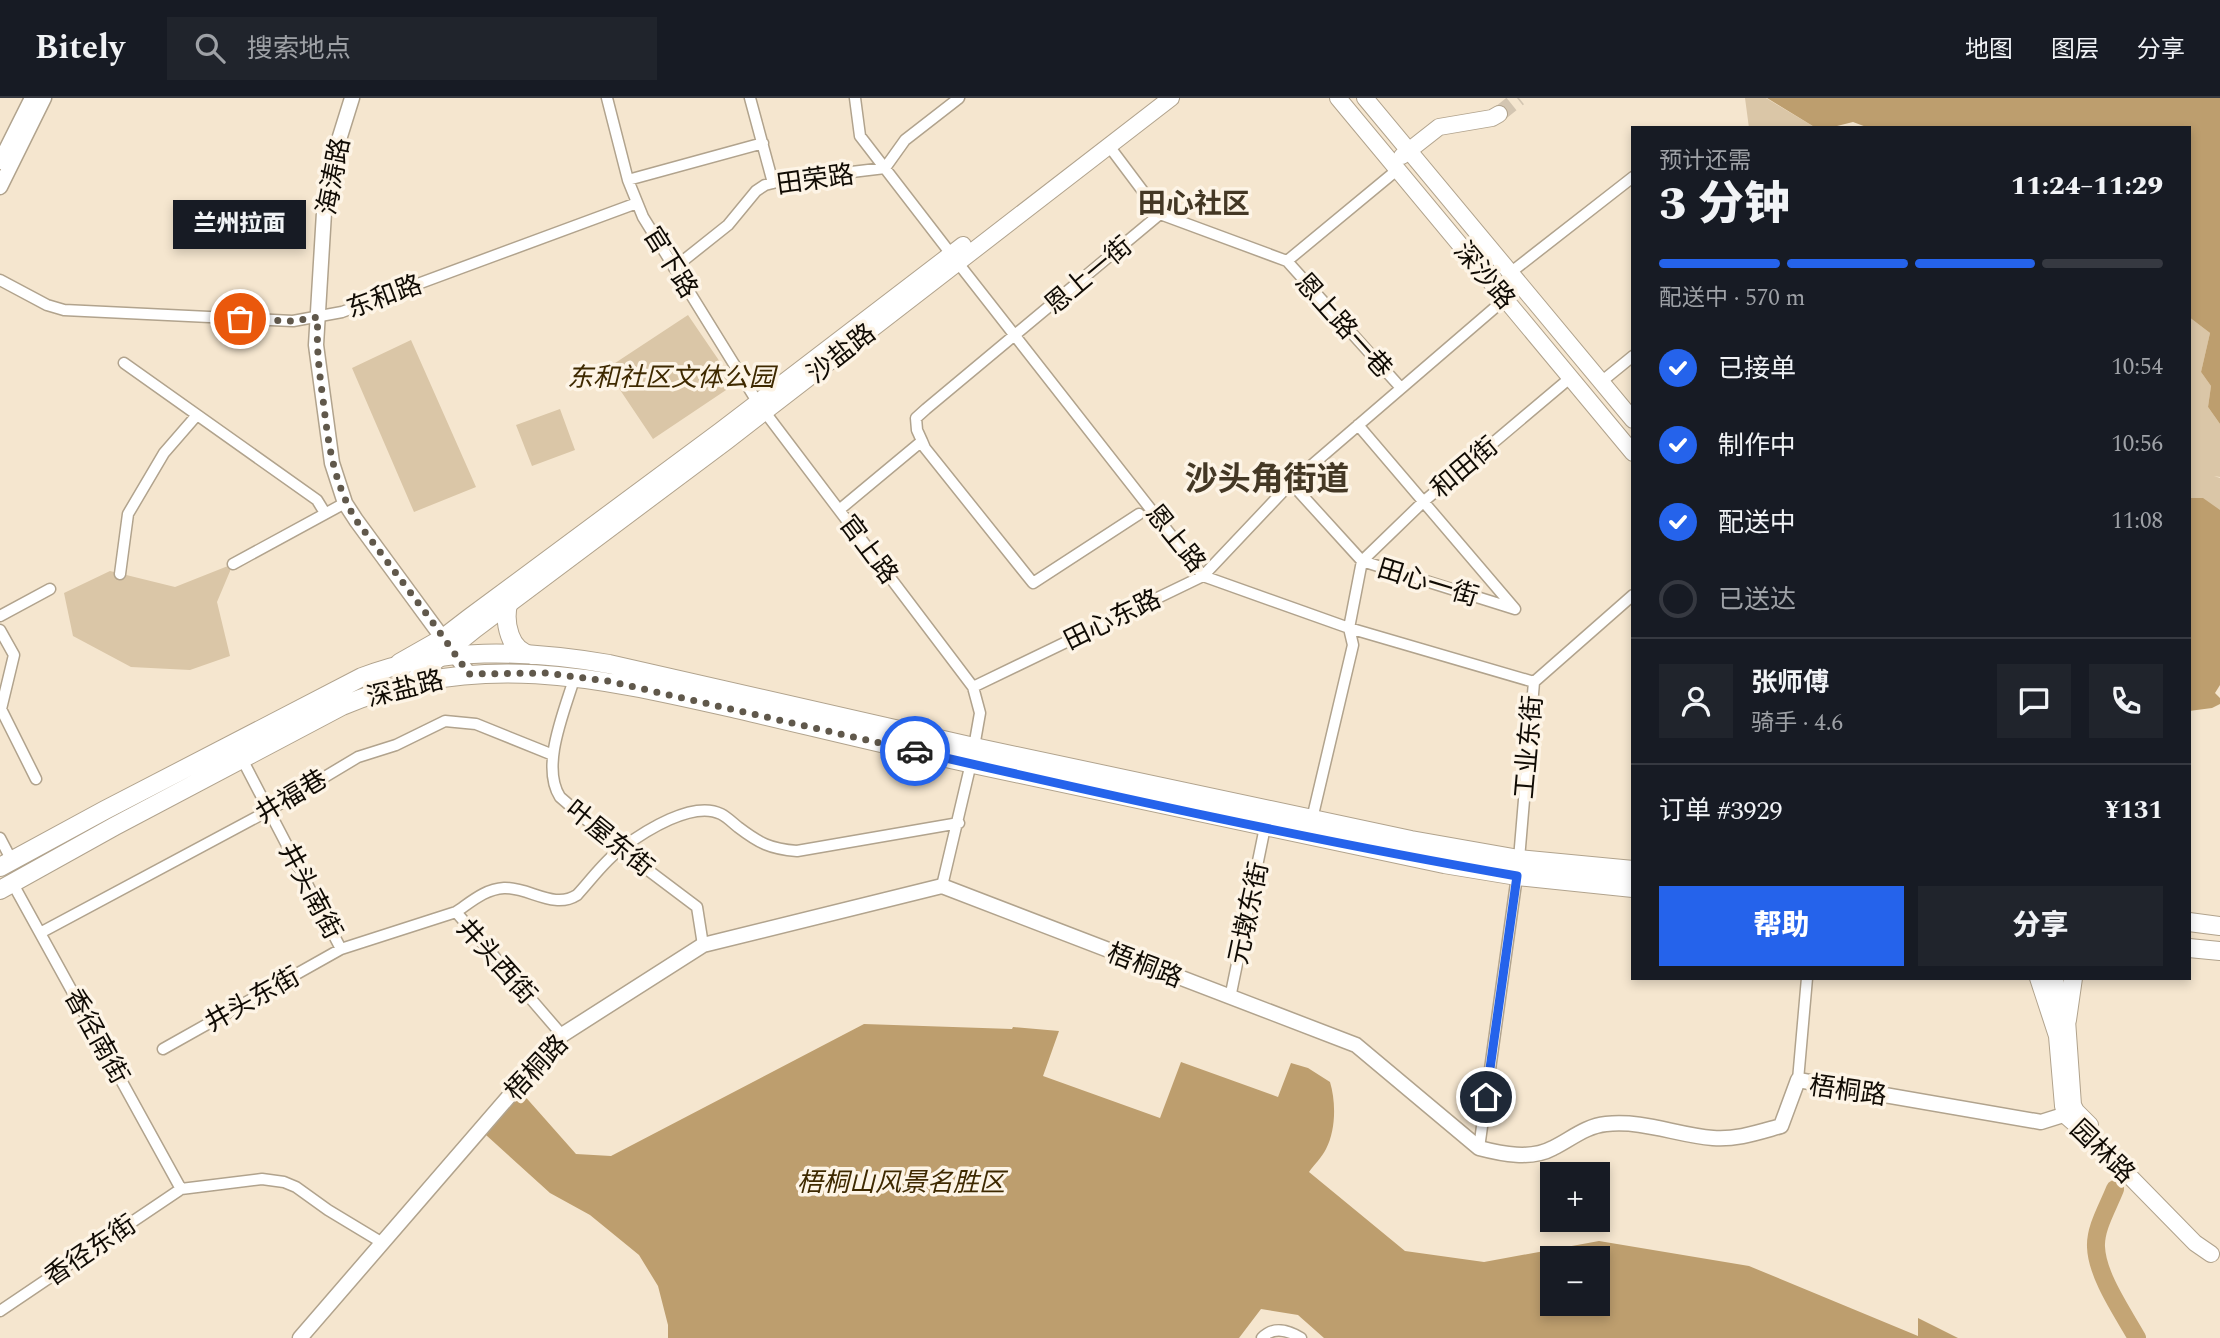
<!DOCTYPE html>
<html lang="zh">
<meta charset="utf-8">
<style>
body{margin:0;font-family:Spectral,"Noto Sans SC",serif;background:#20242c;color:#f1f3f6;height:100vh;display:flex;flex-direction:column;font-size:26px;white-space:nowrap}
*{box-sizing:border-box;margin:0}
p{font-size:23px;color:#9ea1a6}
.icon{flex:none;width:38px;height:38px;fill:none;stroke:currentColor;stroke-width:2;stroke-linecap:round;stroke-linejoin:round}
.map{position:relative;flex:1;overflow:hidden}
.panel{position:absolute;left:1631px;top:28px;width:560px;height:854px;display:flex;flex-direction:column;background:#171b24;border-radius:0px;box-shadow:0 4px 10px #0003}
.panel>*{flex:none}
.buttons{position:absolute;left:1540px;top:1064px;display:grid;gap:14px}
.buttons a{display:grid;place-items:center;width:70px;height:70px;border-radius:0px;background:#171b24;box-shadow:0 4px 10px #0003;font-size:35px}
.pin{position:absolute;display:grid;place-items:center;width:60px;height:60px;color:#fff;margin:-30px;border:4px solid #fff;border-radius:50%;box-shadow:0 2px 7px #0007}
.courier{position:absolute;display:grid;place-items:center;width:70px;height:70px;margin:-35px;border:5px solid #2563eb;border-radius:50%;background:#fff;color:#222;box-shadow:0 2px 9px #0007}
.bubble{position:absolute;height:49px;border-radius:0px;background:#171b24;box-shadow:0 4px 10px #0003;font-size:23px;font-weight:800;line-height:49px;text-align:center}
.head em{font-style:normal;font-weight:800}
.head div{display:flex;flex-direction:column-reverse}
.head{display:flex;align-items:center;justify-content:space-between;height:119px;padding:0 28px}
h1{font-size:46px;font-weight:800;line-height:52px}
.bar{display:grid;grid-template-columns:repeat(4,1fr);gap:10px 7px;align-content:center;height:84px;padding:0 28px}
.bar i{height:9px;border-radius:5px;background:#363941}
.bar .active{background:#2563eb}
.bar p{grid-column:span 4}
.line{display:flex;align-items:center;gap:18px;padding:0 28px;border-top:2px solid #363941}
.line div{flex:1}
.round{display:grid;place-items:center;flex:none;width:74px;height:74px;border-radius:0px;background:#20242c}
ol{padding:0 28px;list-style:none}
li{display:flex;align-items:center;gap:21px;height:77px}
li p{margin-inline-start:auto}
li .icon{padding:7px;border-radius:50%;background:#2563eb;color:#fff;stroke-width:4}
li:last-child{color:#9ea1a6}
li i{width:38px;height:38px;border:4px solid #363941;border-radius:50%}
.primary-button{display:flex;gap:14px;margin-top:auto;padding:14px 28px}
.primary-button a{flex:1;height:80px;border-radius:0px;background:#2563eb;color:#fff;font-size:28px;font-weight:800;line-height:80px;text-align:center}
.primary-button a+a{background:#20242c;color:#f1f3f6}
header{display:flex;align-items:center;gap:42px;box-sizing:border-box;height:98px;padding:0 35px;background:#171b24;border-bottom:2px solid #363941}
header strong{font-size:33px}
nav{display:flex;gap:38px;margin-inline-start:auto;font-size:24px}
.search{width:490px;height:63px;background:#20242c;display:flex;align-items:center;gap:18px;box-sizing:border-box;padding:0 24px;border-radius:0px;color:#9ea1a6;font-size:26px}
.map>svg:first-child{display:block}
.green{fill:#dac6a7}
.forest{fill:#bd9e6e;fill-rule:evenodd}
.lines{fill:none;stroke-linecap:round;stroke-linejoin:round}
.river{stroke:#c4a575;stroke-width:18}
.secondary-tunnel{stroke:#d3c5b1;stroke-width:16;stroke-dasharray:16 8;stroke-linecap:butt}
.minor-casing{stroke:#b1a38d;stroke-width:13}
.tertiary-casing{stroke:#b1a38d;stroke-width:17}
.secondary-casing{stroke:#b1a38d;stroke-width:18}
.primary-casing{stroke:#b1a38d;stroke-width:20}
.minor{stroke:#fff;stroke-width:10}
.tertiary{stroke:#fff;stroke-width:14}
.secondary{stroke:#fff;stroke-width:16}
.primary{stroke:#fff;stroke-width:18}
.done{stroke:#60584b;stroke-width:7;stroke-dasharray:0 12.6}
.route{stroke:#2563eb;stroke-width:9}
.labels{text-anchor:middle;stroke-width:7;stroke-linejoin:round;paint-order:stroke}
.street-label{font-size:26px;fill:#100b04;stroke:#fdf4e6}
.park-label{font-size:26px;font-style:italic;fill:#3e2900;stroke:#fdf4e6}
.neighbourhood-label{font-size:28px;font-weight:bold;fill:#443825;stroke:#fdf4e6}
.district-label{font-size:33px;font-weight:bold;fill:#443825;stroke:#fdf4e6}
</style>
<header>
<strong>Bitely</strong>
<div class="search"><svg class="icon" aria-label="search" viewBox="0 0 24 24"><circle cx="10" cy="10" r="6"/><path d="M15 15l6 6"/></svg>搜索地点</div>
<nav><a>地图</a><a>图层</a><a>分享</a></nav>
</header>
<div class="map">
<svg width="2220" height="1240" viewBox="0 0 2220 1240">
<rect width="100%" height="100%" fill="#f5e6cf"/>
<!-- green -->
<path class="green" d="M1745,0H1766L1816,30H1749Z
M688,217L735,286L653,341L606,271Z
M2189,219L2210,235L2201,274L2211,288L2208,309L2220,326V379L2214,378L2220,380V429L2189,453Z
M411,242L476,389L414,414L352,270Z
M560,311L575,352L532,368L516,327Z
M233,466L217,504L230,558L190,572L131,569L73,538L64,495L110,473L175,489Z"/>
<!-- forest -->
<path class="forest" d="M1767,0H2220V326L2208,309L2211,288L2201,274L2210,235L2189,219V30H1869L1853,24L1829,30H1816Z
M2189,400H2203L2220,412V587L2215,595L2220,600V606L2212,610L2189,613Z
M864,926L1012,931L1013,929L1059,933L1043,978L1160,1020L1181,964L1278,999L1291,965L1308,970L1330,984C1336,1004 1336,1032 1326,1051C1322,1059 1314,1067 1309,1074L1405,1153L1484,1164L1599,1143L1749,1168L1918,1238V1220L1958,1240H1324L1298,1217L1261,1211L1239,1240H668V1227L658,1188L639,1157L590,1117L550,1095L486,1037L522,995L576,1056L611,1058ZM1598,1160V1206H1552V1160Z"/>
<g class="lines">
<!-- river -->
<path class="river" d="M2115,1091C2108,1109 2095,1130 2096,1149C2097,1178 2123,1215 2137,1240"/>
<!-- secondary-tunnel -->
<path class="secondary-tunnel" d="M1499,16L1519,0"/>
<!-- minor casing -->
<g class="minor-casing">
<path id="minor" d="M607,0L628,82L643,119L758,305L973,589
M750,0L773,85
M855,0L860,38L951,156
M1109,48L1160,116L1287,163L1401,290
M628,82L763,45
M1287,163L1397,72
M958,165L1203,478L1349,530L1534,584
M674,170L728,127L756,93L765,87L785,82L885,70L905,42L959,0
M1510,175L1633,79
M0,182L47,207L64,212L293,223L342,214L637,105
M124,265L317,402L325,415
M1601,284L1633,258
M1358,327L1515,511
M922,343L925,350L1033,485L1139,416
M1291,385L1362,463L1515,511
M839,412L922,343L917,332L916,320L926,311L1160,116
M233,466L345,405
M120,476L128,416L164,355L197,317
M0,518L50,491
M0,532L14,557L1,611L36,681
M575,578C565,612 540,668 560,699L620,751L697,809L703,847
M974,649L980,615L973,589L1203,478L1291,385L1505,201
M242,661L341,851
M1312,721L1353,547L1349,530L1362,463L1423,404L1570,280
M0,740L12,763
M1519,761L1534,584L1633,497
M13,786L181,1091
M942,788L971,665
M456,814C471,804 485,791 504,790C529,789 554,812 577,797C591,782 605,762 622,750C645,733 693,702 721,716C727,719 733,725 738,729C759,745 770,751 797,753L959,725
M40,835L268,713L358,659L396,647L445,623L476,626L553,657
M1230,900L1265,729
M163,951L341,851L456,814L562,937
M1798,982L1807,880
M1479,1050L1517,778
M0,1213L181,1091L262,1081L284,1084L296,1089L328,1112L381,1144
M1262,1240C1273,1228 1288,1232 1301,1240"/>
</g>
<!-- tertiary casing -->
<g class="tertiary-casing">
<path id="tertiary" d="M352,0L328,77L325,98L316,247L332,365L345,405L356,422L469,576
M0,64L32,0
M0,89L44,0
M300,1240L562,937L703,847L942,788L1356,947L1479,1050C1502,1056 1531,1062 1553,1050C1571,1041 1586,1028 1606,1026C1644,1022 1676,1037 1713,1040C1736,1042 1759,1034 1781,1028L1798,982L2041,1024L2076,1013"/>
</g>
<!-- secondary casing -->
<g class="secondary-casing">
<path id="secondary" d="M1338,0L1633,355
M1365,0L1633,322
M1402,58L1439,29L1492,20L1499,16
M399,564L443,539L469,519L720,333L963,147
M409,585L476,531L727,343L1171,0
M2038,880L2057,938L2063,1008L2066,1018L2098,1046L2195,1145L2211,1156
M2054,880L2067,922L2073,1007L2076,1013L2090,1027"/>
</g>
<!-- primary casing -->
<g class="primary-casing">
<path id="primary" d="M508,506C504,524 509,554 532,557
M0,769L105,712L362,579C442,548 525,552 609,566L974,649L1411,742L1519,761L1633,772
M0,792L115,728L342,608C478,550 604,581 741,612C818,630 896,649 973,666C1130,700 1287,733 1444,766L1517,778L1633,790
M2189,824L2220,828
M2189,850L2220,853
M2067,922L2073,880"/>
</g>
<!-- minor -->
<use href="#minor" class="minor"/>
<!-- tertiary -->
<use href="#tertiary" class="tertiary"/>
<!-- secondary -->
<use href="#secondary" class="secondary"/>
<!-- primary -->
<use href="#primary" class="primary"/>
</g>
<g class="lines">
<!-- done -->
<path class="done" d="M240,221L293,223L318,219C316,247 319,273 323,301C328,344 333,384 356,422L431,522L469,576L545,575L608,583L915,653"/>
<!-- route -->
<path class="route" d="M915,653C1115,699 1315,743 1517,778L1486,999"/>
</g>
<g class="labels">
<!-- street labels -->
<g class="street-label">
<text transform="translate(333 78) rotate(-79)" y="9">海涛路</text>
<text transform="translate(815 81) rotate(-8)" y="9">田荣路</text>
<text transform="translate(671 164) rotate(58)" y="9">官下路</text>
<text transform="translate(1088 177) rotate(-40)" y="9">恩上一街</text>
<text transform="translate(1485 177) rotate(50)" y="9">深沙路</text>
<text transform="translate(384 198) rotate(-20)" y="9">东和路</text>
<text transform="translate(1344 227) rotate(48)" y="9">恩上路一巷</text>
<text transform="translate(841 255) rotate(-38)" y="9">沙盐路</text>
<text transform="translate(1464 369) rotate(-40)" y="9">和田街</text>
<text transform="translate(1176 440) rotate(51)" y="9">恩上路</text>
<text transform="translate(869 451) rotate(53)" y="9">官上路</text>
<text transform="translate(1428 484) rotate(17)" y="9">田心一街</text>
<text transform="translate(1112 521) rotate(-26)" y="9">田心东路</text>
<text transform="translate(405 590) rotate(-14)" y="9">深盐路</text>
<text transform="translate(1528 649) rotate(-85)" y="9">工业东街</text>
<text transform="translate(291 698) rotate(-31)" y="9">井福巷</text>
<text transform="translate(610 740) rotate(39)" y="9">叶屋东街</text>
<text transform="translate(311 793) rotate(62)" y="9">井头南街</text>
<text transform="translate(1248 815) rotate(-78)" y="9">元墩东街</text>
<text transform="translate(497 863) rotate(48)" y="9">井头西街</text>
<text transform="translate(1145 867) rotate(21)" y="9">梧桐路</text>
<text transform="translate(252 901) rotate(-29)" y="9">井头东街</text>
<text transform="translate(97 938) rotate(61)" y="9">香径南街</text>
<text transform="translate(536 969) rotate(-47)" y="9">梧桐路</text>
<text transform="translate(1848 992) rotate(8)" y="9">梧桐路</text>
<text transform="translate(2103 1053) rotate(44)" y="9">园林路</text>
<text transform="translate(90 1152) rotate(-34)" y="9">香径东街</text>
</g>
<!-- park labels -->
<g class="park-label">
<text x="671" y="288">东和社区文体公园</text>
<text x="901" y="1093">梧桐山风景名胜区</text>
</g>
<!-- neighbourhood labels -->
<g class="neighbourhood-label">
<text x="1194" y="115">田心社区</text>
</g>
<!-- district labels -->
<g class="district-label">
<text x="1267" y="392">沙头角街道</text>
</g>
</g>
</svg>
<div class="buttons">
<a>+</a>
<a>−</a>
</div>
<div class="pin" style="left:240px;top:221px;background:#ea580c"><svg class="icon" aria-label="bag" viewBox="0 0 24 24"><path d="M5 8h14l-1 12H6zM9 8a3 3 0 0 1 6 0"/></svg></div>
<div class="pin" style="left:1486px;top:999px;background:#1f2937"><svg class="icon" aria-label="home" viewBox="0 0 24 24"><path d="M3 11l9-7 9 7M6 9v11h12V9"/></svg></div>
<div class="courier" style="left:915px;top:653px"><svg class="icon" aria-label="car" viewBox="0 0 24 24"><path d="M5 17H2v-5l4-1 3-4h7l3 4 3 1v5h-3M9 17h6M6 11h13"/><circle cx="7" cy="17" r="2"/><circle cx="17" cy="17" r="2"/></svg></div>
<div class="bubble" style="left:173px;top:102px;width:133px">兰州拉面</div>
<section class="panel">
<div class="head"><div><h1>3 分钟</h1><p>预计还需</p></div><em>11:24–11:29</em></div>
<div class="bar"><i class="active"></i><i class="active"></i><i class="active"></i><i></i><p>配送中 · 570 m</p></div>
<ol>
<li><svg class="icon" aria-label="check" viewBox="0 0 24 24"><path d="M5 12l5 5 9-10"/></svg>已接单<p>10:54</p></li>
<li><svg class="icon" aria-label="check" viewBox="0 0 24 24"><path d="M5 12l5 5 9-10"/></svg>制作中<p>10:56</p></li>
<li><svg class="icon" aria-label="check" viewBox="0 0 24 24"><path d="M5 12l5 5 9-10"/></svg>配送中<p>11:08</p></li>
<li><i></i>已送达</li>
</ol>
<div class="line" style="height:126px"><a class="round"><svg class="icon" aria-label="person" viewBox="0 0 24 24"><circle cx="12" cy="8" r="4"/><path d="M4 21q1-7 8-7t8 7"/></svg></a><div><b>张师傅</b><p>骑手 · 4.6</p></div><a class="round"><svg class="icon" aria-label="chat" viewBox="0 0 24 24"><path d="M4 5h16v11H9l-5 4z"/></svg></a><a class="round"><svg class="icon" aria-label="phone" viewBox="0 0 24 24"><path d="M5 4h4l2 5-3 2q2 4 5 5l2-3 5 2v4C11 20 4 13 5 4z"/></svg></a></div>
<div class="line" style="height:91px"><div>订单 #3929</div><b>¥131</b></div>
<div class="primary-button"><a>帮助</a><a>分享</a></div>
</section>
</div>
